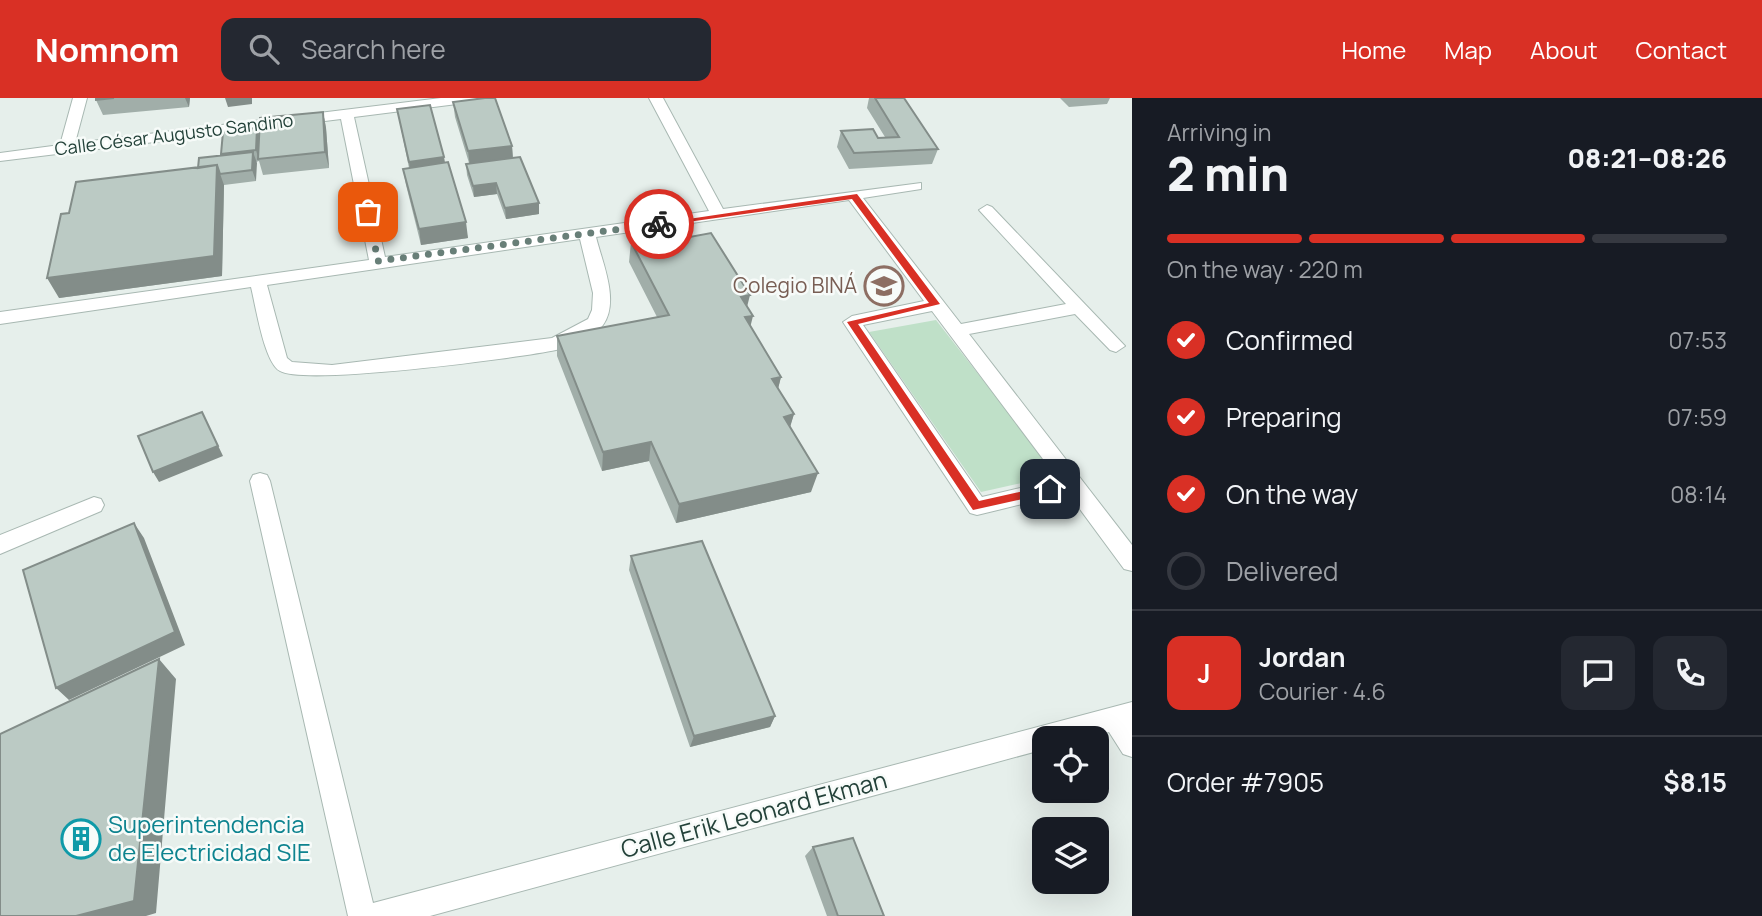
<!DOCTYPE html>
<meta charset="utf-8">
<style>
body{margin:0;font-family:Manrope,sans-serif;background:#242831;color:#f1f3f6;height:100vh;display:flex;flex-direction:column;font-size:26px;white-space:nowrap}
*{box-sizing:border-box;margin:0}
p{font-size:23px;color:#9ea1a6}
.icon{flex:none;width:38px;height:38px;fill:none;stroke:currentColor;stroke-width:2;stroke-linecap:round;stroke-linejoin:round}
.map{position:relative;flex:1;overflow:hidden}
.panel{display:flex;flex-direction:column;background:#171b24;width:630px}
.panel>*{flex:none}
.buttons{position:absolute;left:1032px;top:628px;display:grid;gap:14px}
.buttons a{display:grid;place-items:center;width:77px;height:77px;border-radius:14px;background:#171b24;box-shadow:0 7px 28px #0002;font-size:35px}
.pin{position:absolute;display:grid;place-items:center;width:60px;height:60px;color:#fff;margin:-30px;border-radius:14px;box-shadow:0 4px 10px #0006}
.courier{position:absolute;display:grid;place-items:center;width:70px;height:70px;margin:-35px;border:5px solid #d93025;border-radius:50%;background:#fff;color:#222;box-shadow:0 2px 9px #0007}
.head em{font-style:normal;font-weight:800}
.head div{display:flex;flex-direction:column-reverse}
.head{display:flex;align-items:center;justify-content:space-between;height:119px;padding:0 35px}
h1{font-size:46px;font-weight:800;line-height:52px}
.bar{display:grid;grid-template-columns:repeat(4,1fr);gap:10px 7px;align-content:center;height:84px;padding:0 35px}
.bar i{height:9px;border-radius:5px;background:#363941}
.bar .current{background:#d93025}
.bar p{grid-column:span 4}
.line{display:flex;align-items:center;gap:18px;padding:0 35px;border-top:2px solid #363941}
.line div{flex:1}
.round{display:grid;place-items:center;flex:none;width:74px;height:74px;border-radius:14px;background:#242831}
ol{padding:0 35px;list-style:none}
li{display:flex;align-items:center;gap:21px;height:77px}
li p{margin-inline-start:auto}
li .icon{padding:7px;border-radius:50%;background:#d93025;color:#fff;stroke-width:4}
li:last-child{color:#9ea1a6}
li i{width:38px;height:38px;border:4px solid #363941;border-radius:50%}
header{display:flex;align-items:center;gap:42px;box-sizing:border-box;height:98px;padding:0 35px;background:#d93025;color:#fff}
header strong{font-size:33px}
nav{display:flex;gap:38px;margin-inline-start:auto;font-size:24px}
.search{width:490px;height:63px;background:#242831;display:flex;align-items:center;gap:18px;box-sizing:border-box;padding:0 24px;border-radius:14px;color:#9ea1a6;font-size:26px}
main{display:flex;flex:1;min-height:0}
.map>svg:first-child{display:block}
.green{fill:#bfe0c8}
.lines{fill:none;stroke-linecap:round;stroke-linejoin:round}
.minor-casing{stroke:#a8b8b2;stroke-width:2}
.minor{fill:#fff;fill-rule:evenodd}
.wall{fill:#a1aea9}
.shaded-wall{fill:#838d89}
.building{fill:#bbcac4;stroke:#838d89;stroke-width:2}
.route{fill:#d93025}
.done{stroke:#687f78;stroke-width:7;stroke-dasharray:0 12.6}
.labels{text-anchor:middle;stroke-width:5;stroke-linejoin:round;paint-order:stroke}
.far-street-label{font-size:18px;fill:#24423a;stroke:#f7fbf9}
.education-label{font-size:21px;fill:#785e54;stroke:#f7fbf9;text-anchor:end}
.near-street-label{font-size:24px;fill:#24423a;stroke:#f7fbf9}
.near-culture-label{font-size:24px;fill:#0d838f;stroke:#f7fbf9;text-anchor:start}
</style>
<header>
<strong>Nomnom</strong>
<div class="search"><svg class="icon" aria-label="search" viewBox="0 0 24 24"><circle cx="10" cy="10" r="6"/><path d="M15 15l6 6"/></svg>Search here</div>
<nav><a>Home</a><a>Map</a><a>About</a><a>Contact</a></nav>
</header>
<main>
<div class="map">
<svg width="1132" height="818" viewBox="0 0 1132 818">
<rect width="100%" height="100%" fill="#e6efeb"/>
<!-- green -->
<path class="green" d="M936,222L1057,377L981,394L869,234Z"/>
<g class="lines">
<!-- minor casing -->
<g class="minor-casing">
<path id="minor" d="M73,0H87L75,45L441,0H480L473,4L354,19L385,159L709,113L649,0H663L723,111L921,85V91L863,100L961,226L1066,206L979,112L987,107L992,109L1125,248L1116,254L1110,252L1075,216L969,236L1132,447V473L1124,471L1068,395L977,417L970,415L843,224L852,218L924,203L849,102L596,139C602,164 620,203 603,227C595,237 568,250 556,252C518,260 305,288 280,273C264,264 256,209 251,189L0,226V214L369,162L341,21L0,63V55L60,47ZM580,141L593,195L592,212L588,221L552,240L332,267L292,264L287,260L267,187ZM932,213L1058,381L982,399L863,227Z
M260,375L267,377L270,383L373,805L1132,604V659L1123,656L1109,634L1085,640H1045V651L430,818H348L250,383L253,377Z
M94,399L101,401L104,407L101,413L0,456V437Z"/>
</g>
<!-- minor -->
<use href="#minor" class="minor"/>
</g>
<!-- wall -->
<path class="wall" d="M96,0H190L189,9L103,17L96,2Z
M869,0H904L938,51L932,66L849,71L837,49L841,33L878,40L885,39L867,10Z
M1060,0H1110L1107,6L1069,9Z
M453,4L512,48L513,60L539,105V116L506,121L497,96L474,99L467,77L466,66L469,65L455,19Z
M397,11L445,65L468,140L421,147L406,87L403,71L409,70Z
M323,14L326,30L329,70L263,77L259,63L256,64V83L224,87L222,178L59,200L69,115L198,70L222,57L221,56L259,38Z
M690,139L747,209L750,228L781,279L778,290L794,316L790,328L811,394L676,425L649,363L602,373L557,258V238L657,219L629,164L631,144Z
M631,458L775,618L770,629L690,649L629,472Z
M813,749L884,818H827L805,758Z"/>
<!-- shaded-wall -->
<path class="shaded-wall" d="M185,0H190L189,9Z
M225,0H252V6L228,9Z
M323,14L326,30L329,70L325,54Z
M257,30L260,41L259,63L256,52Z
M512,48L513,63L470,69L468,53Z
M253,54L257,65L256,83L252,72Z
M444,59L446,70L410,75L409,64Z
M217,67L224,87L222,178L59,200L47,180Z
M496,85L497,96L474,99L473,88Z
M539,105V116L506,121L505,110Z
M466,124L468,140L421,147L419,131Z
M750,197L745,217L741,199Z
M753,218L748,238L745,219Z
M781,279L776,299L772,281Z
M202,314L223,358L159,384L153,374Z
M794,316L788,336L784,319Z
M651,344L649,363L602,373L603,354Z
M818,375L811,394L676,425L679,406Z
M134,425L144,440L185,547L69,602L56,590Z
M159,561L176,581L156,815L146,818H76Z
M775,618L770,629L690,649L694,638Z"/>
<!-- building -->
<path class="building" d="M96,0H114L96,2Z
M485,0H495L512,48L468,53L453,4Z
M875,0H904L938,51L854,55L841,33L873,31L878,40L899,39Z
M430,7L444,59L409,64L397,11Z
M323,14L325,54L258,61L260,20Z
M257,30L256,52L221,56L223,34Z
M253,54L252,72L220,76L217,67L198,70L199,60Z
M520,59L539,105L505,110L496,85L473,88L466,66Z
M448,64L466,124L419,131L403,71Z
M217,67L214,158L47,180L61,116L69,115L76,84Z
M687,135L690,139L711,135L750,197L741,199L753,218L745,219L781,279L772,281L794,316L784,319L818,375L679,406L651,344L603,354L557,238L669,217L631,144Z
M202,314L218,348L153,374L138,338Z
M134,425L175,534L56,590L23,472Z
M702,443L775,618L694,638L631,458Z
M159,561L134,803L76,818H0V636Z
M853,740L884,818H838L813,749Z"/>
<!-- route -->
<path class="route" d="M857,96L940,206L858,226L979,403L1050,387L1054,388V394L973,412L847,224L929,205L852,101L659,128L655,126Z"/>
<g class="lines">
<!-- done -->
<path class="done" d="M368,114L378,163L659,126"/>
</g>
<!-- icons -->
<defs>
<g id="school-ring" transform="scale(2.0125)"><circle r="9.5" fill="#f7fbf9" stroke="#8d6e63" stroke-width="1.5"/><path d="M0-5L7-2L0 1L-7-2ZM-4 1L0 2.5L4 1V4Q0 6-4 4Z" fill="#8d6e63"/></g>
<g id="building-ring" transform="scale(2.0125)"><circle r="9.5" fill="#f7fbf9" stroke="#0f9aa8" stroke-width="1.5"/><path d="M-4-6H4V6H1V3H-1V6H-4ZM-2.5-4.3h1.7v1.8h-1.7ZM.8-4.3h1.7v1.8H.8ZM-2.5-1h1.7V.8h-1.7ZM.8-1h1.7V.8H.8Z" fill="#0f9aa8"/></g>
</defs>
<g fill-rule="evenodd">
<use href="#school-ring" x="884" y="188"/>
<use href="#building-ring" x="81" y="741"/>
</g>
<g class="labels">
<!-- far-street labels -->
<g class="far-street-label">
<text transform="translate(174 37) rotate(-7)" y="6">Calle César Augusto Sandino</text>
</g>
<!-- education labels -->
<g class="education-label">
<text x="857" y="195">Colegio BINÁ</text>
</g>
<!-- near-street labels -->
<g class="near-street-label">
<text transform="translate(754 717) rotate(-15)" y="8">Calle Erik Leonard Ekman</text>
</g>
<!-- near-culture labels -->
<g class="near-culture-label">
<text x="108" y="735">Superintendencia<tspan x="108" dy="28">de Electricidad SIE</tspan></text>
</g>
</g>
</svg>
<div class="buttons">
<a><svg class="icon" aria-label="locate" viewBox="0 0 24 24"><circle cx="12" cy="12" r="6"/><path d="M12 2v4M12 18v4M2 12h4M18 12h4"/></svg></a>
<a><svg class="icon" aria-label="layers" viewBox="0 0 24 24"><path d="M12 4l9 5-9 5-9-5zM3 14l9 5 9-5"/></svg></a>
</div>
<div class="pin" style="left:368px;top:114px;background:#ea580c"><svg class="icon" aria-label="bag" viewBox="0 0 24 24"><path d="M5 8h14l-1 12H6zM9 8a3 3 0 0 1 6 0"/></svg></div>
<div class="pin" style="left:1050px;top:391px;background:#1f2937"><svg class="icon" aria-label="home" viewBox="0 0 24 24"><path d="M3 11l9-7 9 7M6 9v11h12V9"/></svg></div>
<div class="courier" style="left:659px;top:126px"><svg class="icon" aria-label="bike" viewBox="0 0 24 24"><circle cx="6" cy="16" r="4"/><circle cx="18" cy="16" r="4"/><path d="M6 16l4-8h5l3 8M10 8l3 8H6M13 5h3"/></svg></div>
</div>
<section class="panel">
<div class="head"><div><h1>2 min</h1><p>Arriving in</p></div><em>08:21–08:26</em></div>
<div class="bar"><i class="current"></i><i class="current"></i><i class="current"></i><i></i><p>On the way · 220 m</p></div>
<ol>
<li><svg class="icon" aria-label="check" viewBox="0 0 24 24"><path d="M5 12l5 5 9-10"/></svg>Confirmed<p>07:53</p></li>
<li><svg class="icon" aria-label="check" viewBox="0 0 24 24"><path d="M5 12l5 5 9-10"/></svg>Preparing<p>07:59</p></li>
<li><svg class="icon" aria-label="check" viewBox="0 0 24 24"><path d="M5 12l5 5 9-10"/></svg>On the way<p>08:14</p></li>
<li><i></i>Delivered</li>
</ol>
<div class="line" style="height:126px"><b class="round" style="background:#d93025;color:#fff">J</b><div><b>Jordan</b><p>Courier · 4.6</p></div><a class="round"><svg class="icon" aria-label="chat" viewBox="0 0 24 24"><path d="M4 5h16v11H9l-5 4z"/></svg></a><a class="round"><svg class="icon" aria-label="phone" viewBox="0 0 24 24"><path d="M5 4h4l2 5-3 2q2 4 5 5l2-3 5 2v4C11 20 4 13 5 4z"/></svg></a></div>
<div class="line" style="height:91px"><div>Order #7905</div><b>$8.15</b></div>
</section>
</main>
